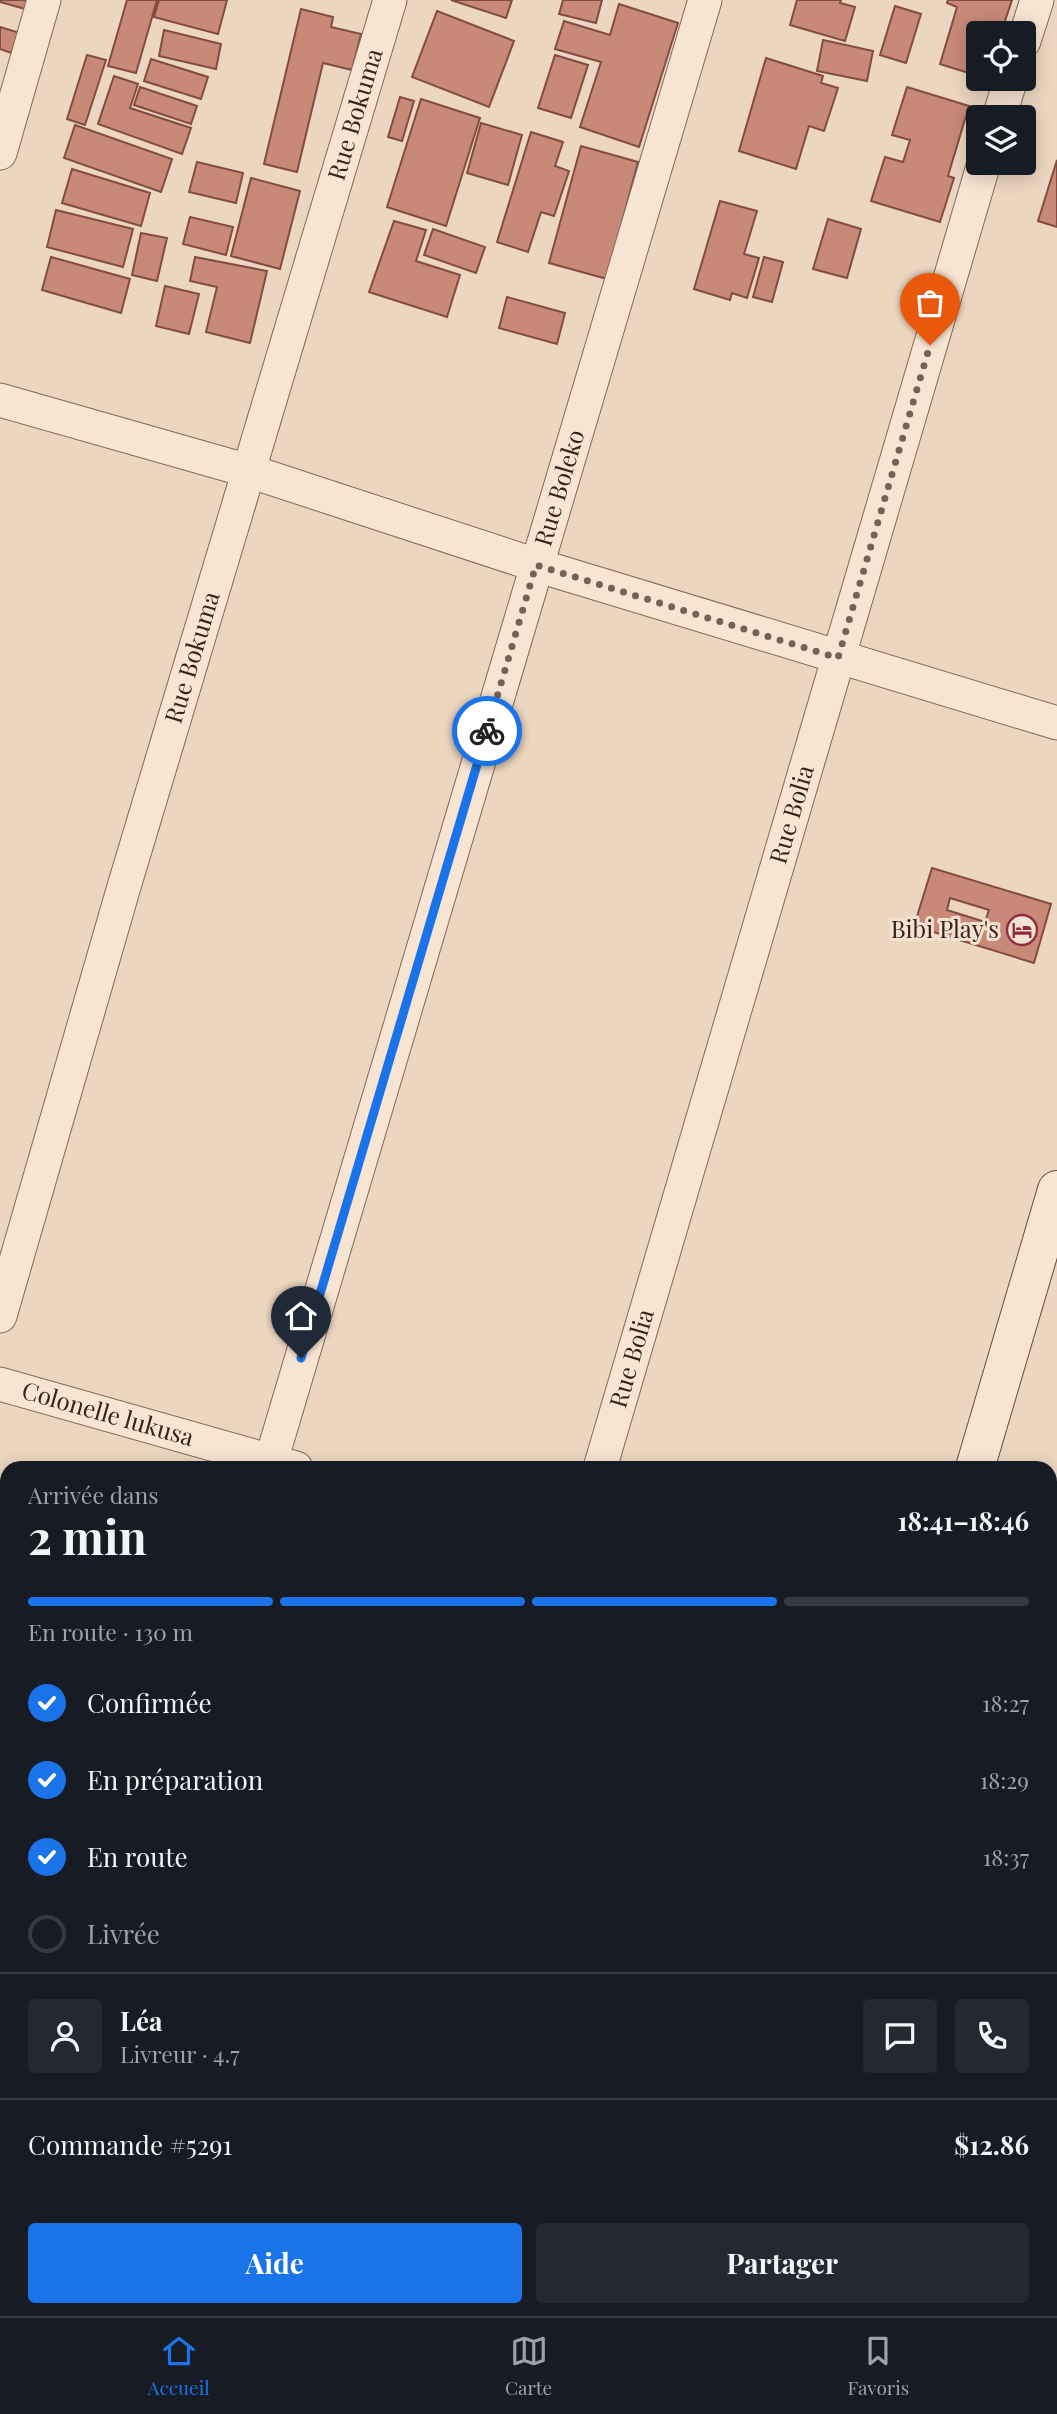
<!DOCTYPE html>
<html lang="fr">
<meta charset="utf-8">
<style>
body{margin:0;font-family:"Playfair Display",serif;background:#242831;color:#f1f3f6;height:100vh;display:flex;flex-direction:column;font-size:26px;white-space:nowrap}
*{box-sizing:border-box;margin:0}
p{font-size:23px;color:#9ea1a6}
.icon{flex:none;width:38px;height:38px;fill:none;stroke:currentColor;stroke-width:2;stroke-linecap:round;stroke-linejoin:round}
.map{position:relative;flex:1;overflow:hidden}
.side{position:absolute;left:0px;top:1461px;width:1057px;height:856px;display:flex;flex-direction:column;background:#171b24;border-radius:21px 21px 0 0;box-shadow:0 4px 18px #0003}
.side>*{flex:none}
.buttons{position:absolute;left:966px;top:21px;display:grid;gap:14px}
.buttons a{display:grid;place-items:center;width:70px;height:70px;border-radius:7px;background:#171b24;box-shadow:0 4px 18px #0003;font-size:35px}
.pin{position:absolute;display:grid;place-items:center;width:60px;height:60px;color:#fff;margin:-72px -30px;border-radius:50% 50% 50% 0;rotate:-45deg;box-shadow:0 0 7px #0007}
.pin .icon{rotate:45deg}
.courier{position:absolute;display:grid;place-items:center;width:70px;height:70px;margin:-35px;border:5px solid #1a73e8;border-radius:50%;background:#fff;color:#222;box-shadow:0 2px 9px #0007}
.overview em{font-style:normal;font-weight:700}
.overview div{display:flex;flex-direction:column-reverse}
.overview{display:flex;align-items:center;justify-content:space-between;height:119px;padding:0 28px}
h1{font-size:46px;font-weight:700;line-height:52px}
.bar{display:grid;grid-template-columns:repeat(4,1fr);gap:10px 7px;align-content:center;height:84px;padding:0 28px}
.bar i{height:9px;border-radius:5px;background:#363941}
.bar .on{background:#1a73e8}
.bar p{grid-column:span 4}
.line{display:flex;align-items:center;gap:18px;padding:0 28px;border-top:2px solid #363941}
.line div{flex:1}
.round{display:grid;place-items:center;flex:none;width:74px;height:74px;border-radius:7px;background:#242831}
ol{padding:0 28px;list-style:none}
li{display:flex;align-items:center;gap:21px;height:77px}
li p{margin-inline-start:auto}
li .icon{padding:7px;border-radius:50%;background:#1a73e8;color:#fff;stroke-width:4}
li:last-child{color:#9ea1a6}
li i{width:38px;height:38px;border:4px solid #363941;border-radius:50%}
.action{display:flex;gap:14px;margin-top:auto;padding:14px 28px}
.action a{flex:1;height:80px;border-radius:7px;background:#1a73e8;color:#fff;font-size:28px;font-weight:700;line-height:80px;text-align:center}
.action a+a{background:#242831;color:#f1f3f6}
.tabs{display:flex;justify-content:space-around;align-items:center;height:98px;border-top:2px solid #363941;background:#171b24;font-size:19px;color:#9ea1a6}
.tabs a{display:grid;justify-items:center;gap:4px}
.tabs .on{color:#1a73e8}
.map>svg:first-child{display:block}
.building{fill:#c88978;stroke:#824d40;stroke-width:2;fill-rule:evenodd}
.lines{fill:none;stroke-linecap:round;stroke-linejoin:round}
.minor-casing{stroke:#846759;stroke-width:35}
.secondary-casing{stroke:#66493c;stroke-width:40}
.minor{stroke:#f7e5d3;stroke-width:33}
.secondary{stroke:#f7e5d3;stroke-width:38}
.done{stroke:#746256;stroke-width:7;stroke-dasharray:0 12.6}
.route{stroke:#1a73e8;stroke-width:9}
.labels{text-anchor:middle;stroke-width:6;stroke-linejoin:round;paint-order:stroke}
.street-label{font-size:24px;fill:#34241d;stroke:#f3e2d0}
.poi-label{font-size:24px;fill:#34241d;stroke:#f3e2d0;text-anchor:end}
</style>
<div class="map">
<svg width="1057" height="2316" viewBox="0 0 1057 2316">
<rect width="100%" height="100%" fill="#ecd6c0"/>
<!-- building -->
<path class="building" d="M0,0H35L32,11L0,2Z
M127,0H157L136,73L108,66Z
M159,0H227L218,34L154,17Z
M451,0H512L506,18Z
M563,0H602L596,23L559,14Z
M797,0H841L840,3L855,7L845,41L790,25Z
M948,0H1012L1001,33H978V76L940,64L957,7L947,3Z
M619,4L678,23L639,147L580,127L601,62L555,49L564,21L610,35Z
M895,6L921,14L906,63L880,55Z
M301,9L333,17L331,27L361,34L352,70L323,63L297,172L264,164Z
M437,11L514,41L489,107L412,77Z
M0,27L23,34L17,55L0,49Z
M164,30L221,44L216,69L159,56Z
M823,40L873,51L867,81L817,71Z
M87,55L106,60L85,125L67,119Z
M555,55L588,65L571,118L538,108Z
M766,58L823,76L821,83L838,88L824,131L809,126L796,169L739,151Z
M151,59L208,77L201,99L144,81Z
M114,76L138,84L130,108L191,128L182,154L98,124Z
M140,87L197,106L191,124L134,105Z
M907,87L969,106L948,176L954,178L940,222L871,201L885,157L903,162L910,140L892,135Z
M400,97L414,101L402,141L388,137Z
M421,99L480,118L446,226L387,207Z
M481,123L522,135L508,185L467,173Z
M75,125L172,159L161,192L64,158Z
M531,132L563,142L555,166L569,171L554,216L541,212L528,252L497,242Z
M581,146L638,162L607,279L549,263Z
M1057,160V227L1038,221Z
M197,162L243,173L236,203L189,192Z
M72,169L150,193L141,226L62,203Z
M251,178L300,191L280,269L231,256Z
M720,201L757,211L744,254L759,258L747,298L732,293L730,300L694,289Z
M56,210L133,229L123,267L47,247Z
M190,217L233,227L226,255L183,244Z
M828,219L861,229L847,278L813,269Z
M394,221L426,230L416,261L460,275L447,317L369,292Z
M433,229L485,247L476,273L424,255Z
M141,233L167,238L157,281L132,275Z
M51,257L130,279L121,313L42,290Z
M195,257L267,271L250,343L206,332L217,287L190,281Z
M764,257L783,262L772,302L753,297Z
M165,286L199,294L189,334L156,326Z
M507,297L565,313L557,344L499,328Z
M932,868L1051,904L1034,963L914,926ZM950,898L989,910L985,922L947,910Z"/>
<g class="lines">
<!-- minor casing -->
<g class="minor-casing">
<g id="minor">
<path d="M1024,41L1037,0"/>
<path d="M999,117L1011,79"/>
<path d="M0,153L44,0"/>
<path d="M0,400L249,471L536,565L1057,723"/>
<path id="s1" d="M0,1316L123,890L390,0"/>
<path id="s2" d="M0,1384L296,1468"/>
<path id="s3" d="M271,1461L705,0"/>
<path id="s4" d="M600,1468L984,163"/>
<path d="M0,1753L7,1755"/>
<path d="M1050,2142L1057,2144"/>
<path d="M161,2316L163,2310"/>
</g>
</g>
<!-- secondary casing -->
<g class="secondary-casing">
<path id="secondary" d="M975,1468L1057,1190
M729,2316L731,2310"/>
</g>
<!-- minor -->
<use href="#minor" class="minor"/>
<!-- secondary -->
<use href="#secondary" class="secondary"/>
</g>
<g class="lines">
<!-- done -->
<path class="done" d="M487,731L536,565L838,658L930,345"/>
<!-- route -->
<path class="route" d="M301,1358L487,731"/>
</g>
<!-- icons -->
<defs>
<g id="hotel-ring" transform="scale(1.575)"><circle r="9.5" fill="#f3e2d0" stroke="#902c40" stroke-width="1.5"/><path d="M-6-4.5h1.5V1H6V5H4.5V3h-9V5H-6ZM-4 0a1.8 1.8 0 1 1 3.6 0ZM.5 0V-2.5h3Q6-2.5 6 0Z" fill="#902c40"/></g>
</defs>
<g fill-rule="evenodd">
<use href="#hotel-ring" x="1022" y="930"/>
</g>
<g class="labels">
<!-- street labels -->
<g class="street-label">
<text dy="8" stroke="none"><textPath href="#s1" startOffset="1253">Rue Bokuma</textPath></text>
<text dy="8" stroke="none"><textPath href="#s3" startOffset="1015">Rue Boleko</textPath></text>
<text dy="8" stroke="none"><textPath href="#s1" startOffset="686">Rue Bokuma</textPath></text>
<text dy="8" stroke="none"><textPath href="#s4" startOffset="681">Rue Bolia</textPath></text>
<text dy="8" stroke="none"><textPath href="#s4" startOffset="114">Rue Bolia</textPath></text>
<text dy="8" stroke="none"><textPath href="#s2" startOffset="112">Colonelle lukusa</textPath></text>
</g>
<!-- poi labels -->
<g class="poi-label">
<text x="999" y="938">Bibi Play's</text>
</g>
</g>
</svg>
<div class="buttons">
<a><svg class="icon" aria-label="locate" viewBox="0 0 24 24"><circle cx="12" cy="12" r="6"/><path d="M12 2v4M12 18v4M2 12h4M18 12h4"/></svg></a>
<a><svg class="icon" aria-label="layers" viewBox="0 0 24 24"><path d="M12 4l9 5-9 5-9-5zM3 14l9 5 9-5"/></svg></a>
</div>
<div class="pin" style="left:930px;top:345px;background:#ea580c"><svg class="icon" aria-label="bag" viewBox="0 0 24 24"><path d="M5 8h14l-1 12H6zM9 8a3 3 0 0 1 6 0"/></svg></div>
<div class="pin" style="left:301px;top:1358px;background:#1f2937"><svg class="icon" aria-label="home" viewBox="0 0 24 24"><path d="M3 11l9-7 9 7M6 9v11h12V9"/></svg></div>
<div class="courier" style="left:487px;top:731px"><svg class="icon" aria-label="bike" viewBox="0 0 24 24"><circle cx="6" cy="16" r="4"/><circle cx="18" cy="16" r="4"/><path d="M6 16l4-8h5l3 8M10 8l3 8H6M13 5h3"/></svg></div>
<section class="side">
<div class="overview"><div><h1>2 min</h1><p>Arrivée dans</p></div><em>18:41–18:46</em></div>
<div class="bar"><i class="on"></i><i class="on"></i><i class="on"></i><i></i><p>En route · 130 m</p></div>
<ol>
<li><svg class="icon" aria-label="check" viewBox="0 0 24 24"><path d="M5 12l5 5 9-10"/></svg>Confirmée<p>18:27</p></li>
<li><svg class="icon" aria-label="check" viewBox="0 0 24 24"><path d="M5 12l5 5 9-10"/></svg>En préparation<p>18:29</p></li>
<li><svg class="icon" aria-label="check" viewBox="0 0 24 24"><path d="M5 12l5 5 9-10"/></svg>En route<p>18:37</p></li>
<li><i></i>Livrée</li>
</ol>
<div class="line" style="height:126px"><a class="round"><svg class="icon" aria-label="person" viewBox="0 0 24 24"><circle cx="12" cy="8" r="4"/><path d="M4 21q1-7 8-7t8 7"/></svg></a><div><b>Léa</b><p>Livreur · 4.7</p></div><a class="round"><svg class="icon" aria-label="chat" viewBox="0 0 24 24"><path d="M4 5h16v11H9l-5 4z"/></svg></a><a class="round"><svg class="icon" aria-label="phone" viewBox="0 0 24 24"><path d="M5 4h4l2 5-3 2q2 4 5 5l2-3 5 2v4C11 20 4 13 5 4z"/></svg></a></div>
<div class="line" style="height:91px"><div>Commande #5291</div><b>$12.86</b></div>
<div class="action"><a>Aide</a><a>Partager</a></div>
</section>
</div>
<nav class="tabs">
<a class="on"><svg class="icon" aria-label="home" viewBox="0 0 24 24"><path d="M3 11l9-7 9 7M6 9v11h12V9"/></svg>Accueil</a>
<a><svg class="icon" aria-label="map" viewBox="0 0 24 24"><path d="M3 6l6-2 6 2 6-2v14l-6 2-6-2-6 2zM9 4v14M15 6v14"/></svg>Carte</a>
<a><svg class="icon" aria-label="saved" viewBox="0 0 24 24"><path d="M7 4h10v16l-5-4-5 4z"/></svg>Favoris</a>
</nav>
